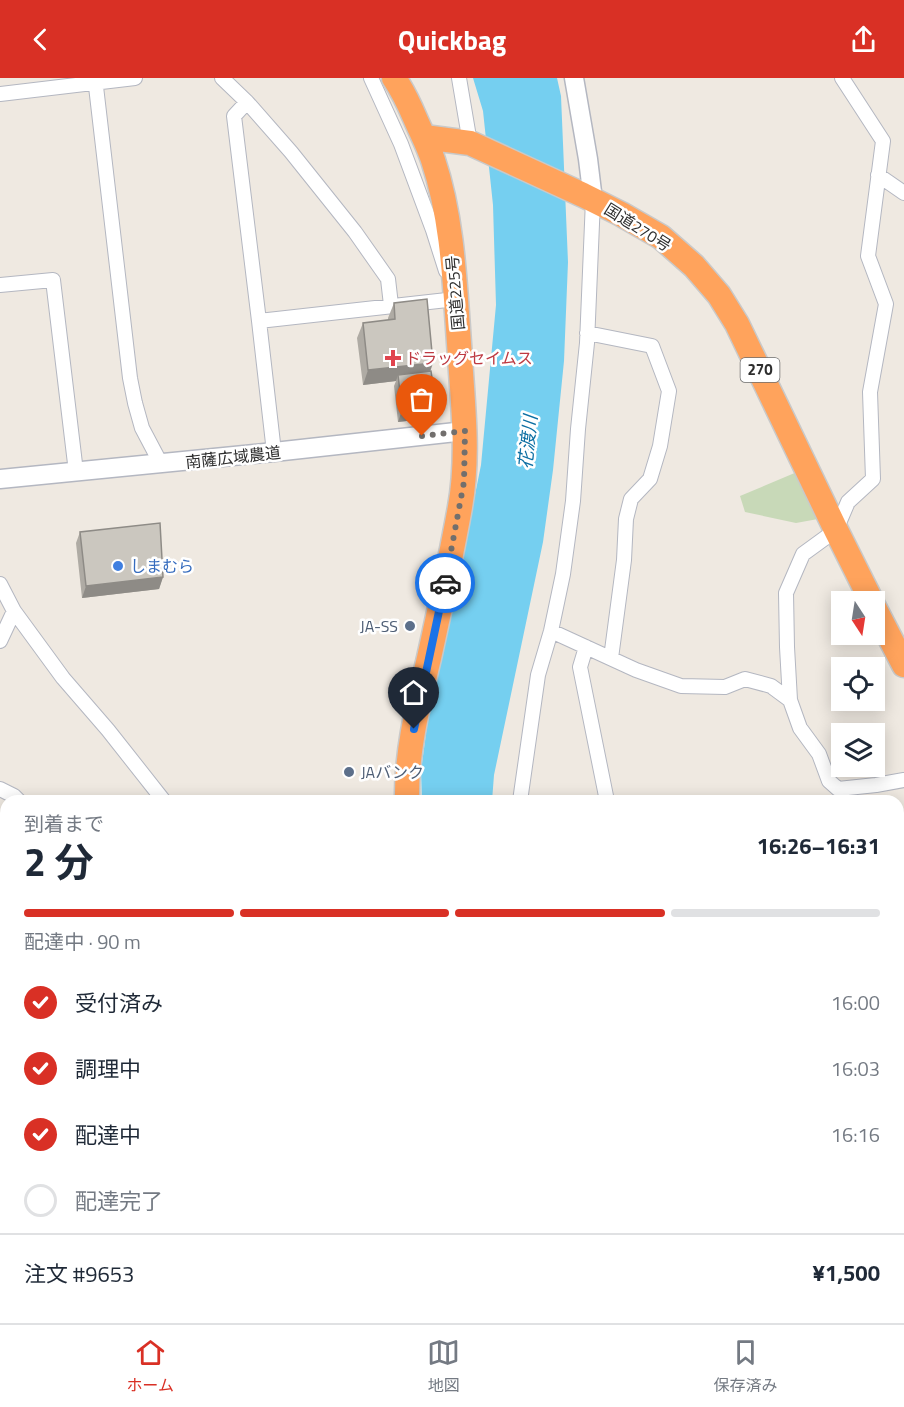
<!DOCTYPE html>
<html lang="ja">
<meta charset="utf-8">
<style>
body{margin:0;font-family:"Titillium Web","Noto Sans JP",sans-serif;background:#f2f2f3;color:#1f2937;height:100vh;display:flex;flex-direction:column;font-size:22px;white-space:nowrap}
*{box-sizing:border-box;margin:0}
p{font-size:20px;color:#747a83}
.icon{flex:none;width:33px;height:33px;fill:none;stroke:currentColor;stroke-width:2;stroke-linecap:round;stroke-linejoin:round}
.map{position:relative;flex:1;overflow:hidden}
.drawer{position:absolute;left:0px;top:717px;width:904px;height:528px;display:flex;flex-direction:column;background:#fff;border-radius:18px 18px 0 0;box-shadow:0 3px 15px #0003}
.drawer>*{flex:none}
.needle{width:39px;rotate:168deg}
.buttons{position:absolute;left:831px;top:513px;display:grid;gap:12px}
.buttons a{display:grid;place-items:center;width:54px;height:54px;border-radius:0px;background:#fff;box-shadow:0 3px 15px #0003;font-size:30px}
.pin{position:absolute;display:grid;place-items:center;width:51px;height:51px;color:#fff;margin:-62px -26px;border-radius:50% 50% 50% 0;rotate:-45deg;box-shadow:0 0 6px #0007}
.pin .icon{rotate:45deg}
.courier{position:absolute;display:grid;place-items:center;width:60px;height:60px;margin:-30px;border:4px solid #1a73e8;border-radius:50%;background:#fff;color:#222;box-shadow:0 2px 8px #0007}
.overview em{font-style:normal;font-weight:700}
.overview div{display:flex;flex-direction:column-reverse}
.overview{display:flex;align-items:center;justify-content:space-between;height:102px;padding:0 24px}
h1{font-size:39px;font-weight:700;line-height:45px}
.bar{display:grid;grid-template-columns:repeat(4,1fr);gap:9px 6px;align-content:center;height:72px;padding:0 24px}
.bar i{height:8px;border-radius:4px;background:#e0e1e3}
.bar .current{background:#d93025}
.bar p{grid-column:span 4}
.line{display:flex;align-items:center;gap:15px;padding:0 24px;border-top:2px solid #e0e1e3}
.line div{flex:1}
ol{padding:0 24px;list-style:none}
li{display:flex;align-items:center;gap:18px;height:66px}
li p{margin-inline-start:auto}
li .icon{padding:6px;border-radius:50%;background:#d93025;color:#fff;stroke-width:4}
li:last-child{color:#747a83}
li i{width:33px;height:33px;border:3px solid #e0e1e3;border-radius:50%}
header{display:flex;justify-content:space-between;align-items:center;height:78px;padding:0 24px;background:#d93025;color:#fff;font-size:27px;font-weight:700}
.tabs{display:flex;justify-content:space-around;align-items:center;height:84px;border-top:2px solid #e0e1e3;background:#fff;font-size:16px;color:#747a83}
.tabs a{display:grid;justify-items:center;gap:3px}
.tabs .current{color:#d93025}
.map>svg:first-child{display:block}
.green{fill:#b6e59e}
.cemetery{fill:#c8d9b8}
.water{fill:#75cff0}
.lines{fill:none;stroke-linecap:round;stroke-linejoin:round}
.street-casing{stroke:#b4b7c1;stroke-width:16}
.secondary-casing{stroke:#b4b7c1;stroke-width:21}
.highway-casing{stroke:#c9c9c9;stroke-width:27}
.street{stroke:#fff;stroke-width:14}
.secondary{stroke:#fff;stroke-width:18}
.highway{stroke:#ffa35c;stroke-width:24}
.wall{fill:#afaba4}
.shaded-wall{fill:#8e8b86}
.building{fill:#cbc7bf;stroke:#8e8b86;stroke-width:1.5}
.done{stroke:#726f6d;stroke-width:6;stroke-dasharray:0 10.8}
.route{stroke:#1a73e8;stroke-width:8}
.health-dot{fill:#e0444e;stroke:#fff;stroke-width:2}
.shop-dot{fill:#3f7fe0;stroke:#fff;stroke-width:2}
.service-dot{fill:#5c6f8a;stroke:#fff;stroke-width:2}
.labels{text-anchor:middle;stroke-width:5;stroke-linejoin:round;paint-order:stroke}
.shield{fill:#fff;stroke:#6d6d6d;stroke-width:1.5}
.shield-label{font-size:15px;font-weight:bold;fill:#2e2e2e}
.street-label{font-size:16px;fill:#2e2e2e;stroke:#fff}
.health-label{font-size:16px;fill:#be3a42;stroke:#fff;text-anchor:start}
.shop-label{font-size:16px;fill:#366cbe;stroke:#fff;text-anchor:start}
.service-label{font-size:16px;fill:#4e5e75;stroke:#fff;text-anchor:end}
.water-label{font-size:18px;font-style:italic;fill:#0d6fa3;stroke:#fff}
</style>
<header><svg class="icon" aria-label="back" viewBox="0 0 24 24"><path d="M15 5l-7 7 7 7"/></svg>Quickbag<svg class="icon" aria-label="share" viewBox="0 0 24 24"><path d="M12 15V3M7 8l5-5 5 5M5 13v7h14v-7"/></svg></header>
<div class="map">
<svg width="904" height="1245" viewBox="0 0 904 1245">
<rect width="100%" height="100%" fill="#efe9e1"/>
<!-- green -->
<path class="green" d="M904,818V964L899,965L898,821Z
M239,1239H391L393,1245H240Z"/>
<!-- cemetery -->
<path class="cemetery" d="M797,394L818,441L796,445L745,434L740,418Z"/>
<!-- water -->
<path class="water" d="M473,0H557L561,18L568,184L564,283L553,392L543,464L494,697L492,723H422L421,693L430,625L457,506L481,387L496,227L493,127L483,33Z
M474,1239H557L559,1245H474Z"/>
<g class="lines">
<!-- street casing -->
<g class="street-casing">
<path id="street" d="M95,0L130,300L135,325L142,350L161,386
M222,0L247,24L291,74L355,154L388,201L391,227
M371,0L401,66L433,152L446,193
M459,0L470,65
M0,16L135,0
M247,24L234,38L259,243L274,374
M878,97L904,115
M0,207L53,202L76,394
M259,243L456,221L454,217
M587,255L652,268L669,313L660,368L650,401L631,421L626,441L624,482L611,580
M0,506L14,533L0,563
M14,533L63,600L108,652L164,723
M551,553L636,592L681,608L725,609L745,601L771,608L790,622L800,650L819,676L829,703L838,711L876,707L904,702
M586,569L580,589L607,723
M790,622L787,569L786,515L803,476L836,452L848,424L873,401L870,314L886,226L868,178L883,63L842,0
M0,711L14,718L19,723
M520,723L538,597L551,553L563,496L573,423L578,351L587,265L593,122
M898,1135L904,1141
M0,1175L6,1156
M0,1192L6,1194
M0,1232L6,1245
M232,1239V1245
M410,1239L414,1245
M581,1239L582,1245
M704,1239L705,1245
M151,1245L152,1239"/>
</g>
<!-- secondary casing -->
<g class="secondary-casing">
<path id="secondary" d="M574,0L588,81L593,122
M0,401L274,374L465,353"/>
</g>
<!-- highway casing -->
<g class="highway-casing">
<path id="highway" d="M394,0C403,13 409,26 415,40C421,54 428,67 433,82C454,145 455,214 460,279C463,329 469,379 460,429C451,479 440,530 429,580C418,627 406,674 407,723
M424,59L470,65L583,117L621,136L661,159L694,188L719,217L737,246L836,452L872,524
M874,529L904,587
M466,1239V1245"/>
</g>
<!-- street -->
<use href="#street" class="street"/>
<!-- secondary -->
<use href="#secondary" class="secondary"/>
<!-- highway -->
<use href="#highway" class="highway"/>
</g>
<!-- wall -->
<path class="wall" d="M394,225L430,293L432,340L398,344L394,308L396,303L363,307L357,260L363,245L388,242V240Z
M80,454L163,499L159,511L82,520L76,465Z"/>
<!-- shaded-wall -->
<path class="shaded-wall" d="M433,285L428,300L398,297L396,303L363,307L368,292Z
M436,328L432,340L398,344L402,332Z
M163,499L159,511L82,520L86,508Z"/>
<!-- building -->
<path class="building" d="M427,221L433,285L368,292L363,245L395,241L394,225Z
M431,293L436,328L402,332L398,297Z
M160,445L163,499L86,508L80,454Z"/>
<g class="lines">
<!-- done -->
<path class="done" d="M422,358L465,353L464,404L445,505"/>
<!-- route -->
<path class="route" d="M414,651L445,505"/>
</g>
<!-- markers -->
<path class="health-dot" d="M390 271h6v6h6v6h-6v6h-6v-6h-6v-6h6z"/>
<circle class="shop-dot" cx="118" cy="488" r="6"/>
<g class="service-dot">
<circle cx="410" cy="548" r="6"/>
<circle cx="349" cy="694" r="6"/>
</g>
<g class="labels">
<!-- shield labels -->
<rect class="shield" x="740.5" y="280" width="39" height="24" rx="4.5"/>
<g class="shield-label">
<text x="760" y="297">270</text>
</g>
<!-- street labels -->
<g class="street-label">
<text transform="translate(638 149) rotate(32)" y="6">国道270号</text>
<text transform="translate(455 215) rotate(-95)" y="6">国道225号</text>
<text transform="translate(233 379) rotate(-6)" y="6">南薩広域農道</text>
</g>
<!-- health labels -->
<g class="health-label">
<text x="405" y="286">ドラッグセイムス</text>
</g>
<!-- shop labels -->
<g class="shop-label">
<text x="130" y="494">しまむら</text>
</g>
<!-- service labels -->
<g class="service-label">
<text x="398" y="554">JA-SS</text>
<text x="361" y="700" text-anchor="start">JAバンク</text>
</g>
<!-- water labels -->
<g class="water-label">
<text transform="translate(528 364) rotate(-84)" y="6">花渡川</text>
</g>
</g>
</svg>
<div class="buttons">
<a><svg class="needle" viewBox="-14 -14 28 28"><path d="M0-13l5 13h-10z" fill="#e53935"/><path d="M0 13l5-13h-10z" fill="#747a83"/></svg></a>
<a><svg class="icon" aria-label="locate" viewBox="0 0 24 24"><circle cx="12" cy="12" r="6"/><path d="M12 2v4M12 18v4M2 12h4M18 12h4"/></svg></a>
<a><svg class="icon" aria-label="layers" viewBox="0 0 24 24"><path d="M12 4l9 5-9 5-9-5zM3 14l9 5 9-5"/></svg></a>
</div>
<div class="pin" style="left:422px;top:358px;background:#ea580c"><svg class="icon" aria-label="bag" viewBox="0 0 24 24"><path d="M5 8h14l-1 12H6zM9 8a3 3 0 0 1 6 0"/></svg></div>
<div class="pin" style="left:414px;top:651px;background:#1f2937"><svg class="icon" aria-label="home" viewBox="0 0 24 24"><path d="M3 11l9-7 9 7M6 9v11h12V9"/></svg></div>
<div class="courier" style="left:445px;top:505px"><svg class="icon" aria-label="car" viewBox="0 0 24 24"><path d="M5 17H2v-5l4-1 3-4h7l3 4 3 1v5h-3M9 17h6M6 11h13"/><circle cx="7" cy="17" r="2"/><circle cx="17" cy="17" r="2"/></svg></div>
<section class="drawer">
<div class="overview"><div><h1>2 分</h1><p>到着まで</p></div><em>16:26–16:31</em></div>
<div class="bar"><i class="current"></i><i class="current"></i><i class="current"></i><i></i><p>配達中 · 90 m</p></div>
<ol>
<li><svg class="icon" aria-label="check" viewBox="0 0 24 24"><path d="M5 12l5 5 9-10"/></svg>受付済み<p>16:00</p></li>
<li><svg class="icon" aria-label="check" viewBox="0 0 24 24"><path d="M5 12l5 5 9-10"/></svg>調理中<p>16:03</p></li>
<li><svg class="icon" aria-label="check" viewBox="0 0 24 24"><path d="M5 12l5 5 9-10"/></svg>配達中<p>16:16</p></li>
<li><i></i>配達完了</li>
</ol>
<div class="line" style="height:78px"><div>注文 #9653</div><b>¥1,500</b></div>
</section>
</div>
<nav class="tabs">
<a class="current"><svg class="icon" aria-label="home" viewBox="0 0 24 24"><path d="M3 11l9-7 9 7M6 9v11h12V9"/></svg>ホーム</a>
<a><svg class="icon" aria-label="map" viewBox="0 0 24 24"><path d="M3 6l6-2 6 2 6-2v14l-6 2-6-2-6 2zM9 4v14M15 6v14"/></svg>地図</a>
<a><svg class="icon" aria-label="saved" viewBox="0 0 24 24"><path d="M7 4h10v16l-5-4-5 4z"/></svg>保存済み</a>
</nav>
